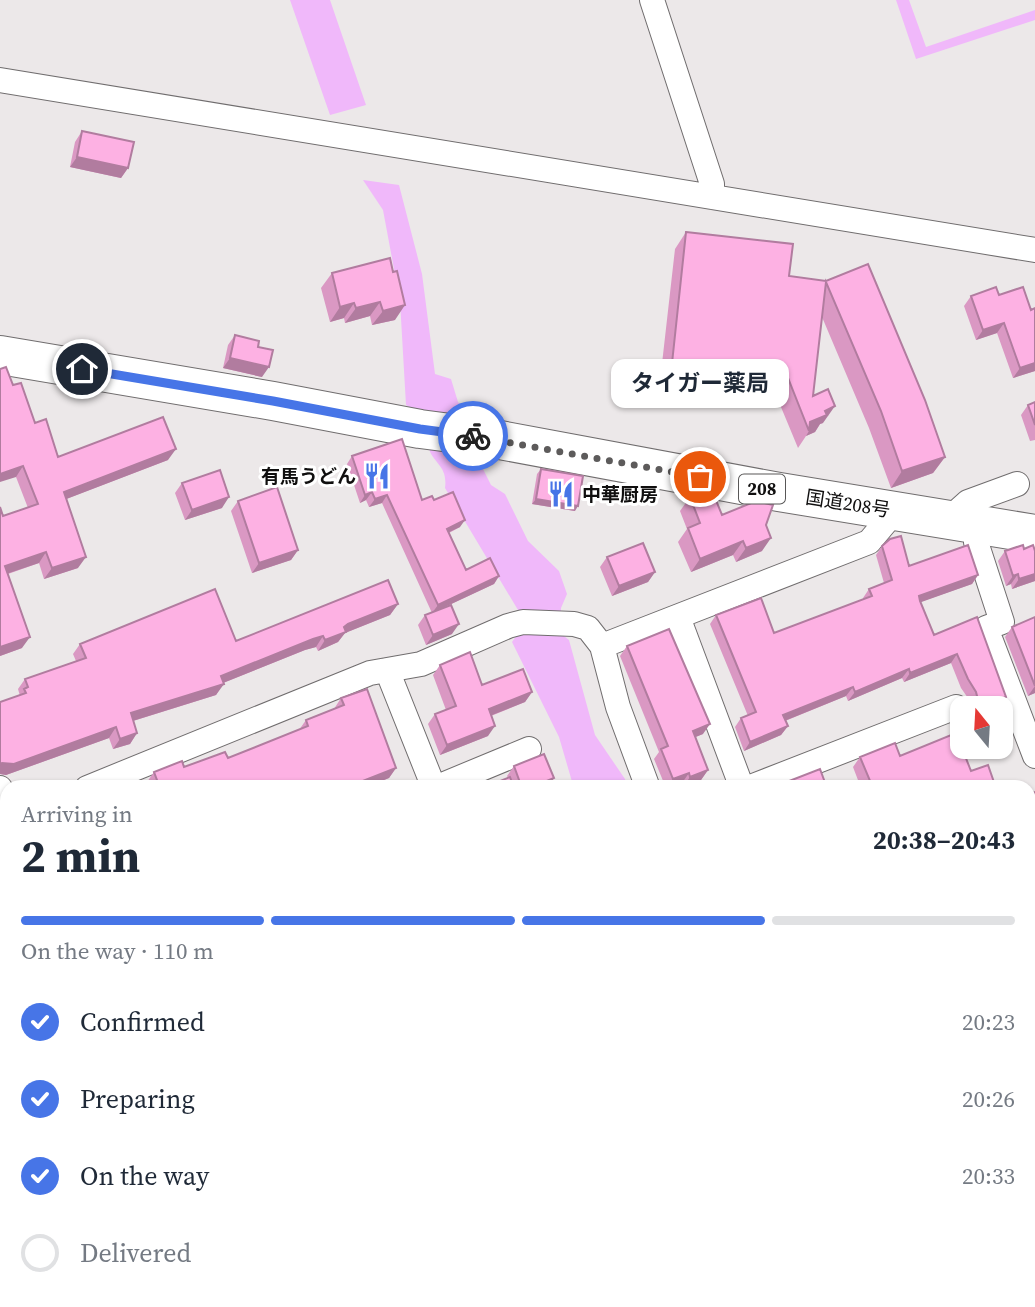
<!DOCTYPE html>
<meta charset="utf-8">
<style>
body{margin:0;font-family:"Source Serif 4","Noto Sans JP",serif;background:#f6f6f7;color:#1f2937;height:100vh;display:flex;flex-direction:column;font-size:26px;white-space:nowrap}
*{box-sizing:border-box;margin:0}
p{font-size:23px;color:#747a83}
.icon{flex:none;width:38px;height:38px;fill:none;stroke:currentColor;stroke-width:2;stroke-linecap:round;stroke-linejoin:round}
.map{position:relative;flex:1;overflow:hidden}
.details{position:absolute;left:0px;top:780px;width:1036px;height:527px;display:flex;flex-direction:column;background:#fff;border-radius:21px 21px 0 0;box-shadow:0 2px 5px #0004}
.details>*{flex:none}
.needle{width:46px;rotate:342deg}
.fabs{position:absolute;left:950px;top:696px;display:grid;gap:14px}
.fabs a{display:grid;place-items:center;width:63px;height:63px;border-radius:14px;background:#fff;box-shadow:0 2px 5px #0004;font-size:35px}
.pin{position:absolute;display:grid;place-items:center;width:60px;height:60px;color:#fff;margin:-30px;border:4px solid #fff;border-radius:50%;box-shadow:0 2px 7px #0007}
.courier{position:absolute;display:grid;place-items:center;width:70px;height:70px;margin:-35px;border:5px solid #4775e7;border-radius:50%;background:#fff;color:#222;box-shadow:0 2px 9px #0007}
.bubble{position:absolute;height:49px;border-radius:14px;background:#fff;box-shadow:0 2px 5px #0004;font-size:23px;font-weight:700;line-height:49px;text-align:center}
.head em{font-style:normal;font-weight:700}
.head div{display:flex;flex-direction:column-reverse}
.head{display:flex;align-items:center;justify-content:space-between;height:119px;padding:0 21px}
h1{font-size:46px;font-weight:700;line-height:52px}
.bar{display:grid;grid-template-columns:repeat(4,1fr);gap:10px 7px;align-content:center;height:84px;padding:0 21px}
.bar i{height:9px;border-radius:5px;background:#e0e1e3}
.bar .selected{background:#4775e7}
.bar p{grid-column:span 4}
ol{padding:0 21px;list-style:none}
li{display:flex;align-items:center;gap:21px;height:77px}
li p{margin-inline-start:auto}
li .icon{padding:7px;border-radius:50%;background:#4775e7;color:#fff;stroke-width:4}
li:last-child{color:#747a83}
li i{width:38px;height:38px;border:4px solid #e0e1e3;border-radius:50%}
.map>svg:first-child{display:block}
.green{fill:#fcc8b9}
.water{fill:#f0b8fa}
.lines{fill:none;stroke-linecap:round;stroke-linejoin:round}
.street-casing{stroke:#706d6e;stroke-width:26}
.highway-casing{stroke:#706d6e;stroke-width:40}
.street{stroke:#fff;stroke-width:24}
.highway{stroke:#fff;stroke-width:38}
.wall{fill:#da98c3}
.shaded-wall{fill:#b17c9f}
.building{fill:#fdb1e3;stroke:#b17c9f;stroke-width:2}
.done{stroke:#5d5b5b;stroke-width:7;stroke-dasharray:0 12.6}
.route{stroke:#4775e7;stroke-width:9}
.labels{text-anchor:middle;stroke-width:6;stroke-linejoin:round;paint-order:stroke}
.shield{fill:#fff;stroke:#585757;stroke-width:2}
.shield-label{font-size:18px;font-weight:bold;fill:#100f0f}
.poi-label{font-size:19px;font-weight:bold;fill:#100f0f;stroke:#fff;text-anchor:end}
.street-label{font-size:19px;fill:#100f0f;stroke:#fff}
</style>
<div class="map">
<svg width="1035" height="1307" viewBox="0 0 1035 1307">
<rect width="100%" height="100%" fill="#ece8e9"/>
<!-- green -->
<path class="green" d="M410,1300H541L545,1307H412Z"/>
<!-- water -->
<path class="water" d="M290,0H330L366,105L330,115Z
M896,0H909L926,47L1035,10V20L916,59Z
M363,180L399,185L422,274L435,374L451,379L458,402L475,421L480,463L491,485L505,494L528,541L559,571L567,594L561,608L560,633L569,640L595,735L625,779L627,787H572L573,785L559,737L512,642L519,632L518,610L445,488C448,466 434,464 429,449C424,437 421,423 417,411L406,405L400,301L383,210Z"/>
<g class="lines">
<!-- street casing -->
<g class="street-casing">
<path id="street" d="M652,0L712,184V197
M0,80L1035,250
M949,519L968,502L1017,484
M983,525L976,542L1002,622L986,628L1035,756
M678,617L742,788
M602,646L869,542L895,511
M387,670L434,788
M0,788L7,810
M87,788L370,673L421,664L508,626L523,622L574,624L588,628L602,646L618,707L648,788
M435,788L529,749
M748,788L956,707
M0,1244L7,1241
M838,1300L841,1307
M1033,1307L1035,1306"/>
</g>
<!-- highway casing -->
<g class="highway-casing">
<path id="highway" d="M0,355L273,401L420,429L489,438L779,492L1035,534"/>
</g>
<!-- street -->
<use href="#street" class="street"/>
<!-- highway -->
<use href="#highway" class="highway"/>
</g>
<!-- wall -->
<path class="wall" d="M82,131L128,168L121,178L70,167L75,142Z
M686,232L789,276L826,281L945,457L933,473L891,488L869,428L822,317L813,396L823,423L820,424L815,432L806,436L798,448L776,395L748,392L736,407L658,399L675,249Z
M390,258L395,320L372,325L370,316L345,323L344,318L330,322L321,288L332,273Z
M999,295L1035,371L1013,378L997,333L976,340L964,306L971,296Z
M235,335L258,347L262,377L223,368L228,345Z
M13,385L35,423L58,457L168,460L66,499L78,568L44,579L39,563L8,574L22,648L0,656L3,516L28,508L16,477Z
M1035,402V440L1030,441L1021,415L1028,405Z
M352,456L422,500H434L460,527L449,533L466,570L499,576L494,584L434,612L452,634L426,645L418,625L425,615L432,613L382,503L369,507L366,500L360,503L347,464Z
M541,469L575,511L532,504L537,474Z
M182,483L222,508L185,520L175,493Z
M690,497L722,515L766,525L762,551L736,562L733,555L691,572L678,542L687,529L680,511Z
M238,501L298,550L291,560L252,573L231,511Z
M882,546L909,566L978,575L972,584L920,602L934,635L977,617L1000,706L994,709H972L970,701L961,688L951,663L904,682L902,678L848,701L846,696L785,721L788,726L781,735L744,751L735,727L741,718L748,716L710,624L716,615L774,633L863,600V598L869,589L884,583L876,555Z
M1005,551L1035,581L1012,589L1011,584L1006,586L998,561Z
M607,557L655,572L648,582L612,596L600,567Z
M398,604L390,615L345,633L338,642L318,651L316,647L305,650L223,683L216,695L133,721L137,733L130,744L113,749L109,738L6,775L0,774V702L20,696L18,689L25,679L76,661L73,654L80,644L236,641Z
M1035,617V693L1028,696L1005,637L1012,627Z
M627,646L703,734L695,737L708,770L701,780L683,787L682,783L669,788H666L654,759L659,752L620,656Z
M440,665L482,685L532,692L525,702L491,716L488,736L440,755L428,724L435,714L446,710L433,675Z
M341,698L396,768L389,778L364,788H149L147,782L154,772L184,767L228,758L299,730L306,720L334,709Z
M900,756L971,771L996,788H861L853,767L860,757Z
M514,766L554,778L547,788H483L508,778L507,776Z
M26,1300H70L72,1307H22Z"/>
<!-- shaded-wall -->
<path class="shaded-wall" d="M77,157L128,168L121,178L70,167Z
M380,302L370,316L345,323L356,308Z
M354,303L344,318L330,322L340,307Z
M405,305L395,320L372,325L383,311Z
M1004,323L997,333L976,340L983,330Z
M230,358L269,367L262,377L223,368Z
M1035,363V371L1013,378L1020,368Z
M750,374L788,378L776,395L748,392L736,407L658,399L670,382Z
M835,406L823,423L820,424L815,432L806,436L809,431L810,422L825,411Z
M176,449L168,460L56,503L64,492Z
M945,457L933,473L891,488L902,471Z
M23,466L16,477L0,482V474Z
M372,492L366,500L360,503L365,495Z
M387,495L382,503L369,507L375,499Z
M229,497L222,508L185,520L192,510Z
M536,499L578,506L575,511L532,504Z
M465,520L460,527L441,536L447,529Z
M771,538L762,551L736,562L746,548Z
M743,541L733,555L691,572L700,559Z
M298,550L291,560L252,573L259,563Z
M46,552L39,563L0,576L5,566Z
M86,557L78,568L44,579L52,568Z
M655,572L648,582L612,596L619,586Z
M1018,574L1011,584L1006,586L1013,576Z
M1035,574V581L1012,589L1019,579Z
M978,575L972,584L913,605L919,596Z
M499,576L494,584L432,613L438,605Z
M398,604L390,615L345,633L338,642L318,651L325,640L348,624Z
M459,624L452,634L426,645L433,635Z
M323,636L316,647L305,650L213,687L221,676L313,639Z
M30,637L22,648L0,656V647Z
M957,654L951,663L904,682L910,673Z
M909,669L902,678L848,701L855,692Z
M224,684L216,695L123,724L131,713Z
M1035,686V693L1028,696Z
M853,687L846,696L777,724L783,715Z
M532,692L525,702L482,719L489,709Z
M1006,697L1000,706L994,709H980Z
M710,724L703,734L686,741L693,731Z
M495,726L488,736L440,755L447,745Z
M788,726L781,735L744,751L750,742Z
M116,727L109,738L6,775L0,774V765L2,763Z
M137,733L130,744L113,749L120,739Z
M396,768L389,778L364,788H345Z
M708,770L701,780L683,787L690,777Z
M689,773L682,783L667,788L673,779Z
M554,778L547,788H530Z
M1035,883V890L1029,892V885Z
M7,1126V1128L0,1138V1128Z
M7,1195V1204L0,1206V1197Z"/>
<!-- building -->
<path class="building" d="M82,131L134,142L128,168L77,157Z
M686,232L793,244L789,276L826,281L868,264L925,400L945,457L902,471L881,411L826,282L813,396L828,389L835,406L825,411L827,415L810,422L809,431L788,378L750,374L748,391L670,382Z
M390,258L393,272L397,271L405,305L383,311L380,302L356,308L354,303L340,307L332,273Z
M996,287L999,295L1023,287L1031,310L1035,308V363L1020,368L1004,323L983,330L971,296Z
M235,335L259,341L258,347L273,350L269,367L230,358Z
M6,367L13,385L21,383L35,423L46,419L58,457L163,417L176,449L64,492L86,557L52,568L46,552L5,566L30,637L0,647V507L3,516L38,504L23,466L0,474V369Z
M1035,402V425L1028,405Z
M402,439L422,500L432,496L434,500L453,492L465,520L447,529L466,570L490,558L499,576L438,605L387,495L375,499L372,492L365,495L352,456Z
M541,469L583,476L578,506L536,499Z
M220,470L229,497L192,510L182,483Z
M277,487L298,550L259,563L238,501Z
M711,488L722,515L756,501L773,505L766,525L771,538L746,548L743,541L700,559L688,528L700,523L690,497Z
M901,536L909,566L968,545L978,575L919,596L920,601L934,635L977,617L1006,697L980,708L976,692L968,679L957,654L910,673L909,669L855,692L853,687L783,715L788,726L750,742L741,718L756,712L716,615L761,598L774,633L872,596L869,589L892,580L882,546L890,539Z
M643,543L655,572L619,586L607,557Z
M1023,545L1024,549L1033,545L1035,551V574L1019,579L1018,574L1013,576L1005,551Z
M388,580L398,604L348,624L344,627L346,632L325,640L323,636L313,639L221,676L224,684L131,713L137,733L120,739L116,727L14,764L2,763L0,765V702L26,693L24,689L28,687L25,679L86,658L80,644L215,589L236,641Z
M451,605L459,624L433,635L425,615Z
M1035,617V686L1012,627Z
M669,629L710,724L693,731L708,770L690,777L689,773L673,779L661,749L668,746L627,646Z
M470,652L482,685L523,669L532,692L489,709L495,726L447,745L435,714L456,706L440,665Z
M367,689L396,768L345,788H160L154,772L182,761L184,767L225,752L228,758L308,726L306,720L344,705L341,698Z
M956,733L971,771L988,765L996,788H873L860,757L895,743L900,756Z
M544,754L554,778L530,788H522L514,766Z
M820,769L827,788H782L786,786L784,783Z
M510,777L514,788H483Z
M1029,790L1031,794L1035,792V883L1029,885Z
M0,1097L7,1118V1126L0,1128Z
M7,1171V1195L0,1197V1173Z
M7,1295V1300H19L21,1307H0V1298Z
M31,1300H70L72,1307H33Z"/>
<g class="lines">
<!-- done -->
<path class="done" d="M473,436L700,477"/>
<!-- route -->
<path class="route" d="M82,369L273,401L420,429L473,436"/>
</g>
<!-- icons -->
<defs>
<g id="restaurant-bare" transform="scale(2.1)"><path d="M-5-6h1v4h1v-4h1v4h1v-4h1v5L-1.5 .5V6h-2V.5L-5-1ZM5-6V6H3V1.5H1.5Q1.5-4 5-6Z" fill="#4775e7" stroke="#fff" stroke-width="2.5" paint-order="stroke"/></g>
</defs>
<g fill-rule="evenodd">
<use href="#restaurant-bare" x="377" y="476"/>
<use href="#restaurant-bare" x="561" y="494"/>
</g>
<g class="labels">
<!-- shield labels -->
<rect class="shield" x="739" y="474.5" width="46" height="29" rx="5"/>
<g class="shield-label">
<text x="762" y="495">208</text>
</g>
<!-- poi labels -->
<g class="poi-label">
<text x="356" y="483">有馬うどん</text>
<text x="582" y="501" text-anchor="start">中華厨房</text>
</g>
<!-- street labels -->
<g class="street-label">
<text transform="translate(848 503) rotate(9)" y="7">国道208号</text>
</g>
</g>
</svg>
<div class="fabs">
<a><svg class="needle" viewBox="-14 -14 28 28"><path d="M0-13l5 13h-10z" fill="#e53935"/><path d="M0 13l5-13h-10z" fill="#747a83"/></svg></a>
</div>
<div class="pin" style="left:700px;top:477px;background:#ea580c"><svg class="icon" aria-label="bag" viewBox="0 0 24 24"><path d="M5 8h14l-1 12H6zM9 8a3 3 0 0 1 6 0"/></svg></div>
<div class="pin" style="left:82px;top:369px;background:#1f2937"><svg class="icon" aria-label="home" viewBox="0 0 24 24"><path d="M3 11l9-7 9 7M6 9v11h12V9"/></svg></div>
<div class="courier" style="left:473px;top:436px"><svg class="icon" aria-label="bike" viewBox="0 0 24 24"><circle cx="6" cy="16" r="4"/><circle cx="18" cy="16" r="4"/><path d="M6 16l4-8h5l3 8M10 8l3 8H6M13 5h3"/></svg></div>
<div class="bubble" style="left:611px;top:359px;width:178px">タイガー薬局</div>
<section class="details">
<div class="head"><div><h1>2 min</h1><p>Arriving in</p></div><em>20:38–20:43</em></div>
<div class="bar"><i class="selected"></i><i class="selected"></i><i class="selected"></i><i></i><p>On the way · 110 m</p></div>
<ol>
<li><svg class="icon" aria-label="check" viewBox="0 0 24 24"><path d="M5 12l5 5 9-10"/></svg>Confirmed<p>20:23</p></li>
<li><svg class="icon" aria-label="check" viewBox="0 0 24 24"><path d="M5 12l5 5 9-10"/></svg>Preparing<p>20:26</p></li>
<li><svg class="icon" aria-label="check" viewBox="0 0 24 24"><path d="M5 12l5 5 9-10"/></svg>On the way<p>20:33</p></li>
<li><i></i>Delivered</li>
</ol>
</section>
</div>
